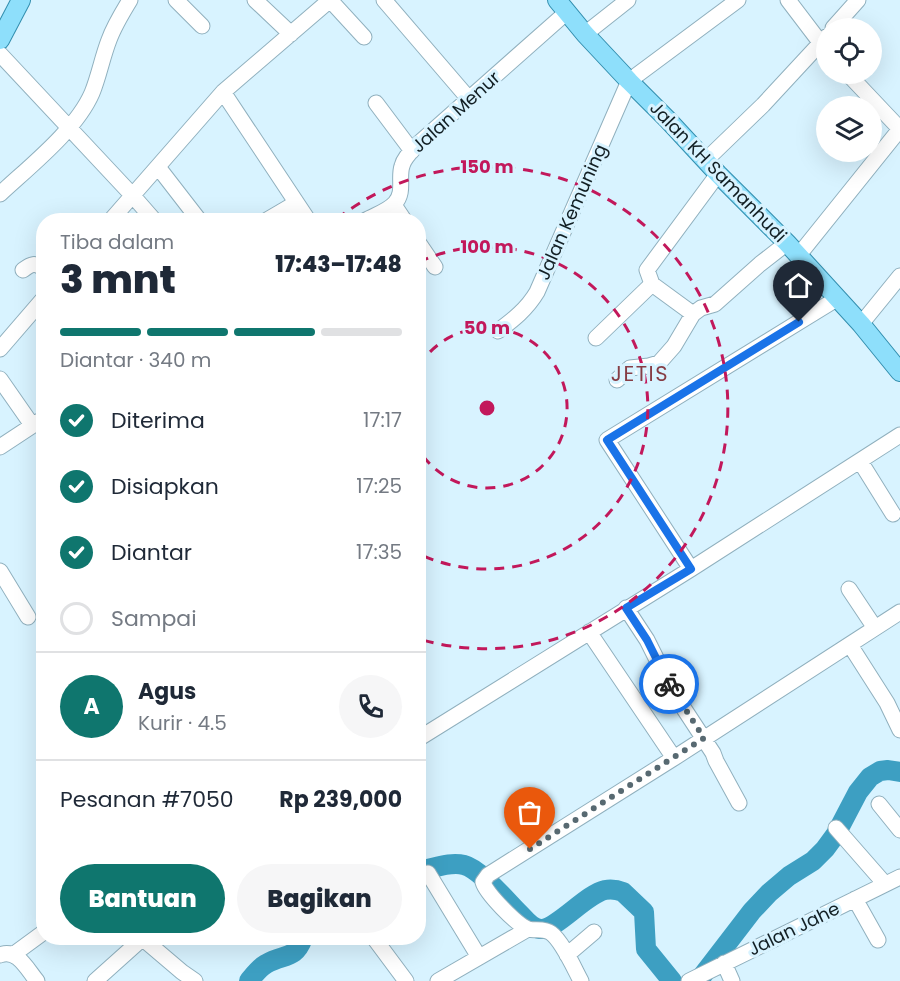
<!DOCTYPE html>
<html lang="id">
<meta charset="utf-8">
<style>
body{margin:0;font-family:Poppins,sans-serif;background:#f6f6f7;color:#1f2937;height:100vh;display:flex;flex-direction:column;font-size:22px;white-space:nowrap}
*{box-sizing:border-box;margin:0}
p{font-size:20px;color:#747a83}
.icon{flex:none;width:33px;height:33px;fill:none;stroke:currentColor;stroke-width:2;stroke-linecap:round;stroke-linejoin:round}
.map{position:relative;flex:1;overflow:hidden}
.panel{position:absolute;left:36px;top:213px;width:390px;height:732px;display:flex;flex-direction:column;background:#fff;border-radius:24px;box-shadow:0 6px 24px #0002}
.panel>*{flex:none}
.fabs{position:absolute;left:816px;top:18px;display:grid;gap:12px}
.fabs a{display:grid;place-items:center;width:66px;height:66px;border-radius:50%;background:#fff;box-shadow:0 6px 24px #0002;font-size:30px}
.pin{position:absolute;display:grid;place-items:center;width:51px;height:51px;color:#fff;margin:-62px -26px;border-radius:50% 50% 50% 0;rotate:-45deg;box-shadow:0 0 6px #0007}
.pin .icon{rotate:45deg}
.courier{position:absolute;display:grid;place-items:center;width:60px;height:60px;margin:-30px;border:4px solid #1a73e8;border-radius:50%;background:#fff;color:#222;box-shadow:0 2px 8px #0007}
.overview em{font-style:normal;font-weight:800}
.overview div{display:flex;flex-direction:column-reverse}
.overview{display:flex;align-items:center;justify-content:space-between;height:102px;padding:0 24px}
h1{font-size:39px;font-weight:800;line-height:45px}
.bar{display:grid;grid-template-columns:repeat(4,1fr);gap:9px 6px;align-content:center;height:72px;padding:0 24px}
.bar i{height:8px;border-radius:4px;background:#e0e1e3}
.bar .current{background:#0f766e}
.bar p{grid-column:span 4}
.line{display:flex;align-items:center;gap:15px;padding:0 24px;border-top:2px solid #e0e1e3}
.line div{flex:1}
.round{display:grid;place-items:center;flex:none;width:63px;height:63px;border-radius:32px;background:#f6f6f7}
ol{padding:0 24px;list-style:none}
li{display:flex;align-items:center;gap:18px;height:66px}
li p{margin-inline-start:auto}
li .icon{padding:6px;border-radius:50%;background:#0f766e;color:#fff;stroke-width:4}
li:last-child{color:#747a83}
li i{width:33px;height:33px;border:3px solid #e0e1e3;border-radius:50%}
.primary-button{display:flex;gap:12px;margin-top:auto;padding:12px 24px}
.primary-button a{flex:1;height:69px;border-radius:36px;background:#0f766e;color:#fff;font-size:24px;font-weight:800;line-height:69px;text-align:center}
.primary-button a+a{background:#f6f6f7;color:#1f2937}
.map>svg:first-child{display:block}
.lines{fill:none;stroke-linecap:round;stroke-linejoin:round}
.river{stroke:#3d9fc2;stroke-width:20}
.minor-casing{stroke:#90b0be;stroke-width:17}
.major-casing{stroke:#328eae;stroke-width:20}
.minor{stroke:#fff;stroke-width:15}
.major{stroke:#8edffb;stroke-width:18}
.done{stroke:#576971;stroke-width:6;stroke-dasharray:0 10.8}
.route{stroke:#1a73e8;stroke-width:8}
.ring{fill:none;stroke:#c2185b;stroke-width:3;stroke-dasharray:10 8}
.labels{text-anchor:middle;stroke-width:6;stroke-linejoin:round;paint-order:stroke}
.street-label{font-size:18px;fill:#121f24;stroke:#d8f3ff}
.quarter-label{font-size:21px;letter-spacing:1.5px;fill:#863d45;stroke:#d8f3ff}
.centre{fill:#c2185b;stroke:#d8f3ff;stroke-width:3}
.ring-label{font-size:18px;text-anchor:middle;font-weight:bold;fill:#c2185b;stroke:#d8f3ff;stroke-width:6;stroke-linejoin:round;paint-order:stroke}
</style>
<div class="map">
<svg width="900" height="981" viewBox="0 0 900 981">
<rect width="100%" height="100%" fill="#d8f3ff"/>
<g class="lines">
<!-- river -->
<path class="river" d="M418,871C433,869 449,861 464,865C480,869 506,900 519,913C525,919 531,928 540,929C555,931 586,894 605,890C611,889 618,890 623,892L644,912L646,949L672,981
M699,980L752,911L769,893L789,876L813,861L825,849L836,834L858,792L870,777L880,771L888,770L900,772
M249,981C254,975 259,968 266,964C284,953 294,961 303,938"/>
<!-- minor casing -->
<g class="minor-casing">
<path id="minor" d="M176,0L202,26
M255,0L291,34
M384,0L469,99
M788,0L826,50
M833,28L858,0
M585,34L628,0
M0,54L133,196L154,220
M848,74L900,129
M223,92L308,220
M376,103L412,151
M706,160L763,105L826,37
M158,167L199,220
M0,194C30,166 76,130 92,93C99,76 102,58 109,40C114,26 122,13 130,0
M394,205L404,220
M111,220L223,92L330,0L364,37
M267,220L296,203
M366,220C375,215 388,211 395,203C405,192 398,178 402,166C404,157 413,150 419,143L567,12
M418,242L435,267
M798,256L900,129
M23,270C31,264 35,262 44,269
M693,314L652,284L647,270L718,174
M861,324L900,276
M498,331C513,320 527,309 537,292L629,81L738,0
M596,338L652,284
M0,349L44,298
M0,379L32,425
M617,380L630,368L649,366L659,363L674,346L693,314L701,308L715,304L760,264L787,243
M0,447L44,418
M860,461L893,514
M691,569L607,440L838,298
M0,571L28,617
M849,589L875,628
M626,608L647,640L673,692L713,753L716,761L739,803
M589,632L674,758
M850,645L887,703L900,730
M418,739L691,569L900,435
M879,804L900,830
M836,828L885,884
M428,873L479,957
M855,899L878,940
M142,938L182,972L195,981
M374,938L406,981
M14,954L44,932
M0,955C17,948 27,969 37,981
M567,955L594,932
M724,963L732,981
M95,981L143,938
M438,981L528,929
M581,981C574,968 562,941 551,933C544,928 535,931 528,929C516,924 486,893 483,882L488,875L674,758L900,612
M689,981L900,877"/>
</g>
<!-- major casing -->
<g class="major-casing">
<path id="major" d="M557,0L585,34L629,81L668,120L718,174L787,243L861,324L900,372
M0,40L21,0"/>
</g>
<!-- minor -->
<use href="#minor" class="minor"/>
<!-- major -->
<use href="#major" class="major"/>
</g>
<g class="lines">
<!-- done -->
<path class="done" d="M530,849L704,738L669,684"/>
<!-- route -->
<path class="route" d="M669,684L647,640L626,608L691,569L607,440L799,322"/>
</g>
<!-- distance rings -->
<g class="ring">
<path d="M419 366A80 80 0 1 1 419 450"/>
<path d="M419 262A161 161 0 1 1 419 554"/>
<path d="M337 219A241 241 0 1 1 419 639"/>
</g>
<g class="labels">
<!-- street labels -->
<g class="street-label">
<text transform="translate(456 112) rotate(-42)" y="6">Jalan Menur</text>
<text transform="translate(718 172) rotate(46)" y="6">Jalan KH Samanhudi</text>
<text transform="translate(572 212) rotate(-66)" y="6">Jalan Kemuning</text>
<text transform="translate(794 929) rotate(-26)" y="6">Jalan Jahe</text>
</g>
<!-- quarter labels -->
<g class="quarter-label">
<text x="640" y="381">JETIS</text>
</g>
</g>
<circle cx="487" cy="408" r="9" class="centre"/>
<g class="ring-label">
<text x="487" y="173">150 m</text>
<text x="487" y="253">100 m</text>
<text x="487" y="334">50 m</text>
</g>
</svg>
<div class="fabs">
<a><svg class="icon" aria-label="locate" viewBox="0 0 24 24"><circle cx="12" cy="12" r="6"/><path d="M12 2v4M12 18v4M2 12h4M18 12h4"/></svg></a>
<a><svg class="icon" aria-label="layers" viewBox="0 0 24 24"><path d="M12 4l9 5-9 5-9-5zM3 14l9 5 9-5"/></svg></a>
</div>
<div class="pin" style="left:530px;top:849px;background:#ea580c"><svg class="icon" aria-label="bag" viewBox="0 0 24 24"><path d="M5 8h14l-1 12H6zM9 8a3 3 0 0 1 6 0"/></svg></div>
<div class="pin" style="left:799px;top:322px;background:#1f2937"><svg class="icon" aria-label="home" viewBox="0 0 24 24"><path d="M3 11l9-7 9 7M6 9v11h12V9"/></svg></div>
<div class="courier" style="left:669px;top:684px"><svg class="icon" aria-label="bike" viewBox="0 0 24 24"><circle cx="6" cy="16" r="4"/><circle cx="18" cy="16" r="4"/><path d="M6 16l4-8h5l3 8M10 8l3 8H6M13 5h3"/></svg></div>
<section class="panel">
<div class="overview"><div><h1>3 mnt</h1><p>Tiba dalam</p></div><em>17:43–17:48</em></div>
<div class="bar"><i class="current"></i><i class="current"></i><i class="current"></i><i></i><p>Diantar · 340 m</p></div>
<ol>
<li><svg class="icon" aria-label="check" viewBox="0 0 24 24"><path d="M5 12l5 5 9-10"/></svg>Diterima<p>17:17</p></li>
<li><svg class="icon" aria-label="check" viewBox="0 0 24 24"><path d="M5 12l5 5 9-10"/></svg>Disiapkan<p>17:25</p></li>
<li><svg class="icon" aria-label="check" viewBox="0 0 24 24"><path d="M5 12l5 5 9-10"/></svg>Diantar<p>17:35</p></li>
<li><i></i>Sampai</li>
</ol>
<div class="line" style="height:108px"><b class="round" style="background:#0f766e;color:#fff">A</b><div><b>Agus</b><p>Kurir · 4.5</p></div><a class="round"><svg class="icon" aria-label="phone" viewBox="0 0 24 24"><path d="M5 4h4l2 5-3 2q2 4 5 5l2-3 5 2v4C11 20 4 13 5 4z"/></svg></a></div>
<div class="line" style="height:78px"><div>Pesanan #7050</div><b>Rp 239,000</b></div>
<div class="primary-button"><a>Bantuan</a><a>Bagikan</a></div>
</section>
</div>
